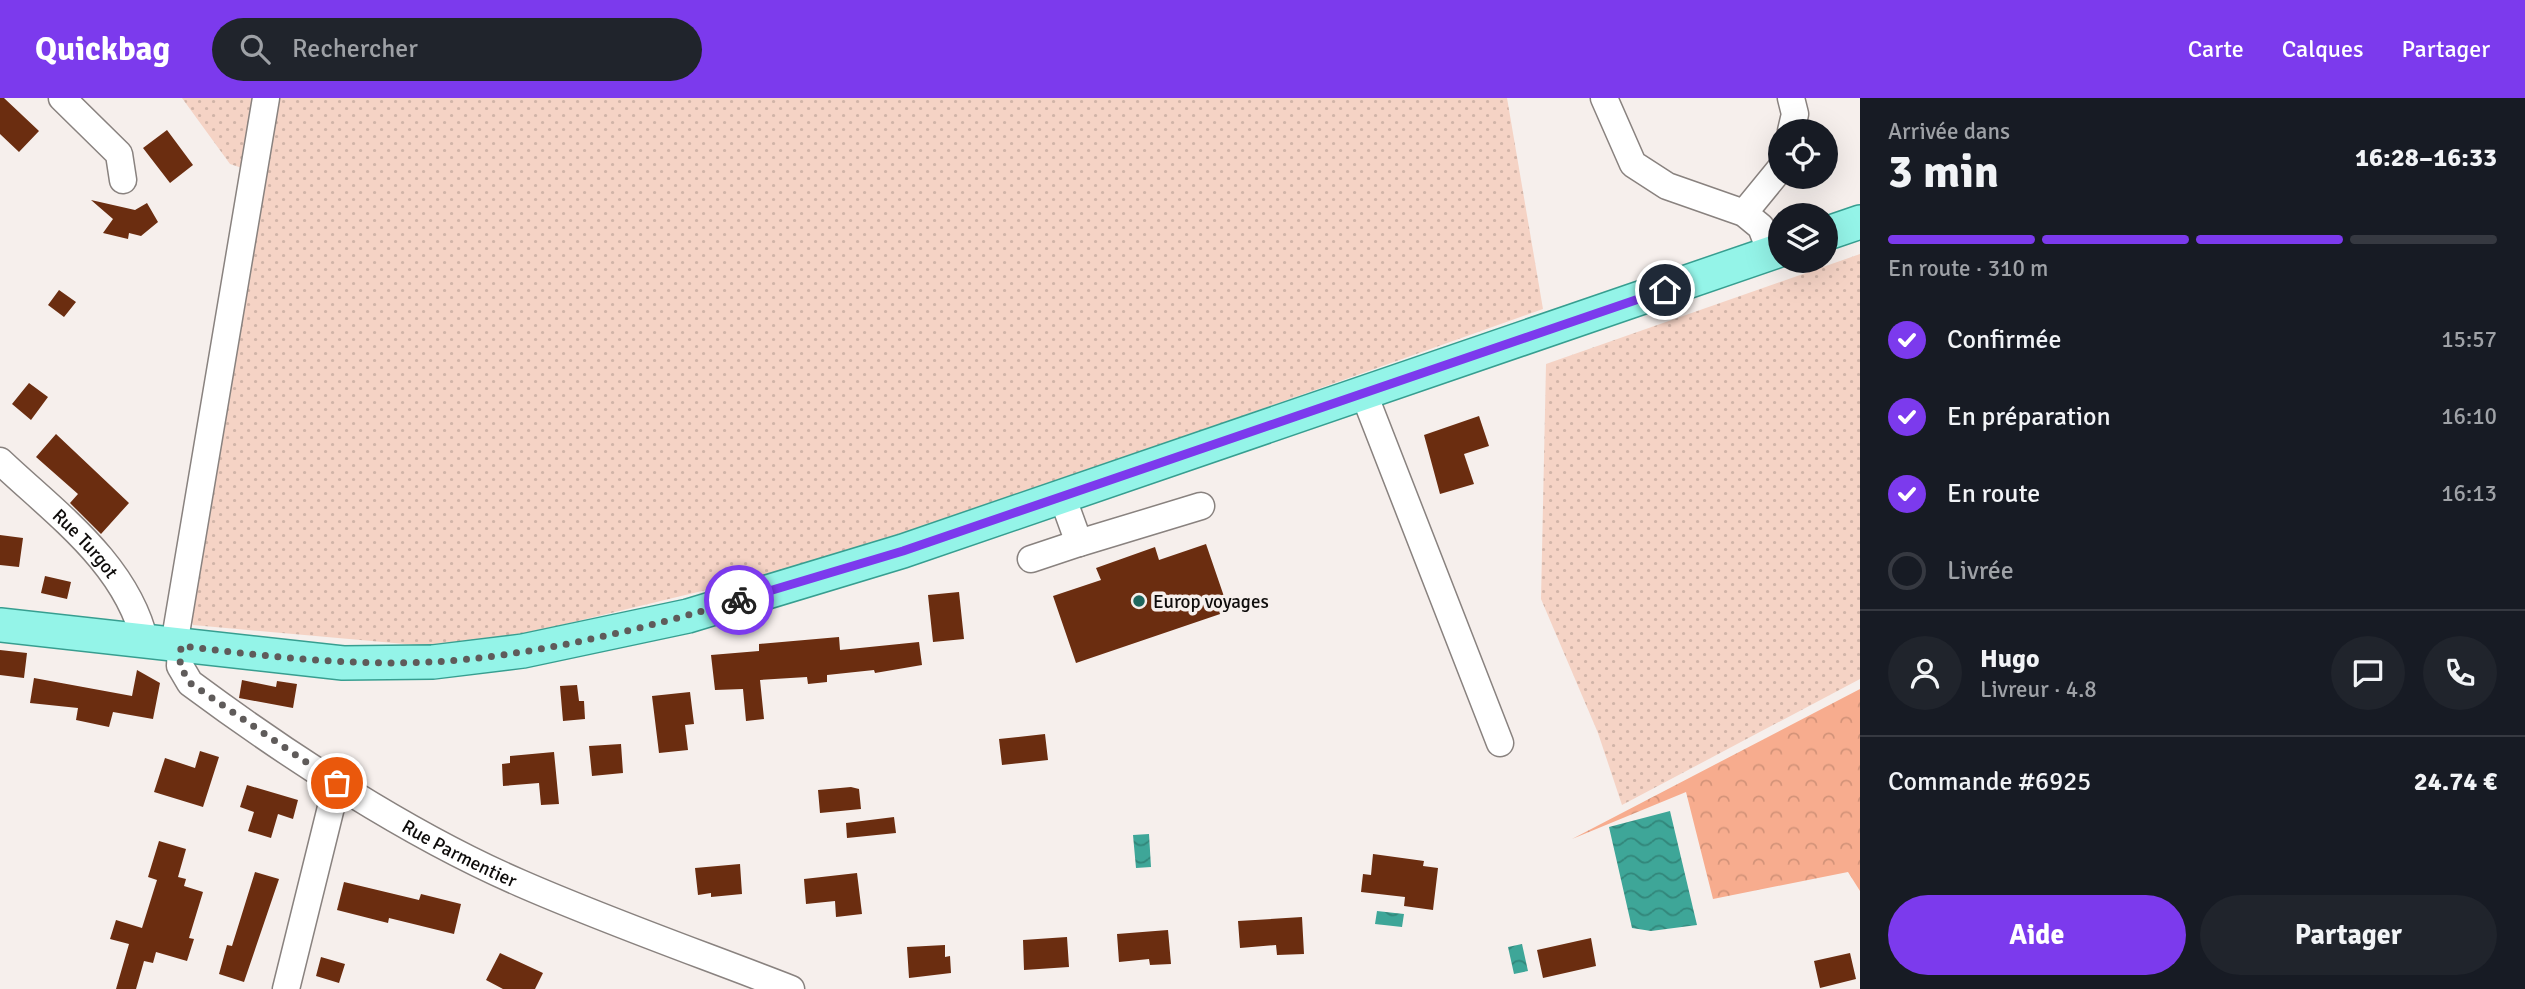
<!DOCTYPE html>
<html lang="fr">
<meta charset="utf-8">
<style>
body{margin:0;font-family:Signika,sans-serif;background:#20242c;color:#f1f3f6;height:100vh;display:flex;flex-direction:column;font-size:26px;white-space:nowrap}
*{box-sizing:border-box;margin:0}
p{font-size:23px;color:#9ea1a6}
.icon{flex:none;width:38px;height:38px;fill:none;stroke:currentColor;stroke-width:2;stroke-linecap:round;stroke-linejoin:round}
.map{position:relative;flex:1;overflow:hidden}
.panel{display:flex;flex-direction:column;background:#171b24;width:665px}
.panel>*{flex:none}
.buttons{position:absolute;left:1768px;top:21px;display:grid;gap:14px}
.buttons a{display:grid;place-items:center;width:70px;height:70px;border-radius:50%;background:#171b24;box-shadow:0 7px 28px #0002;font-size:35px}
.pin{position:absolute;display:grid;place-items:center;width:60px;height:60px;color:#fff;margin:-30px;border:4px solid #fff;border-radius:50%;box-shadow:0 2px 7px #0007}
.courier{position:absolute;display:grid;place-items:center;width:70px;height:70px;margin:-35px;border:5px solid #7c3aed;border-radius:50%;background:#fff;color:#222;box-shadow:0 2px 9px #0007}
.overview em{font-style:normal;font-weight:700}
.overview div{display:flex;flex-direction:column-reverse}
.overview{display:flex;align-items:center;justify-content:space-between;height:119px;padding:0 28px}
h1{font-size:46px;font-weight:700;line-height:52px}
.bar{display:grid;grid-template-columns:repeat(4,1fr);gap:10px 7px;align-content:center;height:84px;padding:0 28px}
.bar i{height:9px;border-radius:5px;background:#363941}
.bar .active{background:#7c3aed}
.bar p{grid-column:span 4}
.line{display:flex;align-items:center;gap:18px;padding:0 28px;border-top:2px solid #363941}
.line div{flex:1}
.round{display:grid;place-items:center;flex:none;width:74px;height:74px;border-radius:37px;background:#20242c}
ol{padding:0 28px;list-style:none}
li{display:flex;align-items:center;gap:21px;height:77px}
li p{margin-inline-start:auto}
li .icon{padding:7px;border-radius:50%;background:#7c3aed;color:#fff;stroke-width:4}
li:last-child{color:#9ea1a6}
li i{width:38px;height:38px;border:4px solid #363941;border-radius:50%}
.button{display:flex;gap:14px;margin-top:auto;padding:14px 28px}
.button a{flex:1;height:80px;border-radius:42px;background:#7c3aed;color:#fff;font-size:28px;font-weight:700;line-height:80px;text-align:center}
.button a+a{background:#20242c;color:#f1f3f6}
header{display:flex;align-items:center;gap:42px;box-sizing:border-box;height:98px;padding:0 35px;background:#7c3aed;color:#fff}
header strong{font-size:33px}
nav{display:flex;gap:38px;margin-inline-start:auto;font-size:24px}
.search{width:490px;height:63px;background:#20242c;display:flex;align-items:center;gap:18px;box-sizing:border-box;padding:0 24px;border-radius:38px;color:#9ea1a6;font-size:26px}
main{display:flex;flex:1;min-height:0}
.map>svg:first-child{display:block}
.grass{fill:url(#grass-dots)}
.forest{fill:url(#forest-crowns)}
.water{fill:url(#water-waves)}
.building{fill:#6b2d10}
.lines{fill:none;stroke-linecap:round;stroke-linejoin:round}
.minor-casing{stroke:#89827f;stroke-width:29}
.major-casing{stroke:#379e90;stroke-width:36}
.minor{stroke:#fff;stroke-width:26}
.major{stroke:#94f4e8;stroke-width:33}
.done{stroke:#5f5b5a;stroke-width:7;stroke-dasharray:0 12.6}
.route{stroke:#7c3aed;stroke-width:9}
.poi-dot{fill:#1e675e;stroke:#f6efec;stroke-width:2.5}
.labels{text-anchor:middle;stroke-width:7;stroke-linejoin:round;paint-order:stroke}
.street-label{font-size:19px;fill:#0e0c0b;stroke:#f6efec}
.poi-label{font-size:19px;fill:#0e0c0b;stroke:#f6efec;text-anchor:start}
</style>
<header>
<strong>Quickbag</strong>
<div class="search"><svg class="icon" aria-label="search" viewBox="0 0 24 24"><circle cx="10" cy="10" r="6"/><path d="M15 15l6 6"/></svg>Rechercher</div>
<nav><a>Carte</a><a>Calques</a><a>Partager</a></nav>
</header>
<main>
<div class="map">
<svg width="1860" height="891" viewBox="0 0 1860 891">
<defs>
<pattern id="grass-dots" width="8" height="8" patternUnits="userSpaceOnUse" patternTransform="scale(1.75)"><rect width="8" height="8" fill="#f5d3c5"/><path d="M2 2h.1M6 6h.1" fill="none" stroke="#d1b4a8" stroke-width="1.8" stroke-linecap="round"/></pattern>
<pattern id="forest-crowns" width="20" height="18" patternUnits="userSpaceOnUse" patternTransform="scale(1.75)"><rect width="20" height="18" fill="#f7ac8e"/><path d="M2 6a3 3 0 1 1 6 0M12 15a3 3 0 1 1 6 0" fill="none" stroke="#d39379"/></pattern>
<pattern id="water-waves" width="16" height="10" patternUnits="userSpaceOnUse" patternTransform="scale(1.75)"><rect width="16" height="10" fill="#3ea698"/><path d="M0 5q4-4 8 0t8 0" fill="none" stroke="#32867a"/></pattern>
</defs>
<rect width="100%" height="100%" fill="#f6efec"/>
<!-- grass -->
<path class="grass" d="M182,0H257L245,71L230,66Z
M273,0H1507L1543,211L851,457L524,536L450,550L193,527L189,512Z
M1860,156V581L1622,707L1598,635L1541,501L1546,266Z"/>
<!-- forest -->
<path class="forest" d="M1860,591V793L1848,774L1713,801L1686,694L1572,741Z"/>
<!-- water -->
<path class="water" d="M1670,713L1697,827L1651,833L1632,830L1609,729Z
M1149,736L1151,769L1136,770L1133,737Z
M1377,813L1404,816L1402,829L1375,826Z
M1522,846L1528,873L1514,876L1508,849Z"/>
<!-- building -->
<path class="building" d="M0,0H4L39,33L19,54L0,36Z
M167,32L193,67L170,85L143,50Z
M91,102L135,112L147,105L158,124L141,138L129,135L128,141L103,135L113,121Z
M59,192L76,204L64,219L48,207Z
M29,285L48,299L31,322L12,306Z
M1479,318L1489,348L1464,356L1474,386L1440,396L1424,337Z
M56,336L129,405L101,436L70,405L78,396L36,359Z
M0,437L23,440L19,469L0,467Z
M1206,446L1229,513L1076,565L1053,498L1101,482L1096,470L1155,449L1159,462Z
M45,478L71,484L67,501L41,495Z
M959,494L964,541L933,544L928,497Z
M839,539L840,552L919,544L922,567L875,575L874,572L827,577V584L808,586L807,579L760,582L764,621L746,623L743,591L715,592L711,557L759,553V546Z
M0,552L27,555L24,580L0,577Z
M137,572L160,585L153,621L113,614L109,629L76,622L78,610L30,605L34,580L132,598Z
M242,582L276,589L277,583L297,586L293,610L239,600Z
M577,587L579,603H584L585,621L563,623L560,588Z
M690,594L694,626L685,627L688,652L659,655L652,598Z
M1045,636L1048,662L1002,667L999,641Z
M621,646L623,675L592,678L589,648Z
M200,653L219,659L203,709L154,694L165,660L195,670Z
M554,654L559,706L541,707L539,685L503,688L502,666L510,665V658Z
M247,687L298,702L293,721L278,716L271,740L248,733L254,714L240,709Z
M851,689L859,691L861,711L820,715L818,692Z
M894,719L896,735L847,740L846,725Z
M159,743L186,751L178,779L186,781L184,788L203,794L189,840L194,841L187,863L156,854L153,865L144,863L136,891H116L129,846L110,841L116,822L142,830L157,782L148,779Z
M1373,756L1424,763L1423,768L1438,770L1433,812L1404,808L1405,799L1361,794L1363,776L1371,777Z
M740,766L742,796L711,799V795L698,797L695,770Z
M255,774L279,781L244,884L219,876L227,847L232,848Z
M857,775L862,816L836,819L835,803L806,806L804,781Z
M344,784L419,802L421,796L461,806L454,836L389,820L388,825L337,812Z
M1302,819L1304,856L1277,857L1276,847L1240,850L1238,823Z
M1168,832L1171,866L1150,867L1149,861L1119,864L1117,836Z
M1067,839L1069,869L1024,872L1023,842Z
M1591,840L1596,868L1543,880L1537,852Z
M945,847V859L950,858L951,875L909,880L907,849Z
M500,855L543,875L535,891H503L486,882Z
M1850,855L1856,881L1820,890L1814,863Z
M321,859L345,866L339,885L316,878Z"/>
<g class="lines">
<!-- minor casing -->
<g class="minor-casing">
<g id="minor">
<path d="M62,0L119,56L123,82"/>
<path d="M1604,0L1633,66L1667,88L1744,115L1761,129L1771,155"/>
<path d="M1791,33L1795,16L1791,0"/>
<path d="M1744,115L1780,71"/>
<path d="M1364,296L1500,645"/>
<path id="s1" d="M0,363C56,416 127,466 145,544"/>
<path d="M1062,398L1079,445L1201,408"/>
<path d="M1031,461L1079,445"/>
<path d="M174,547L266,0"/>
<path id="s2" d="M181,548L180,568L190,585C287,657 409,737 520,785C609,824 701,856 791,891"/>
<path d="M286,891L337,685"/>
</g>
</g>
<!-- major casing -->
<g class="major-casing">
<path id="major" d="M1825,136L1860,124
M0,527L343,565L433,564L523,553L688,518L903,453L1780,152"/>
</g>
<!-- minor -->
<use href="#minor" class="minor"/>
<!-- major -->
<use href="#major" class="major"/>
</g>
<g class="lines">
<!-- done -->
<path class="done" d="M337,685L190,585L180,568L181,548C264,558 347,568 431,564C528,559 646,531 739,502"/>
<!-- route -->
<path class="route" d="M739,502L903,453L1665,192"/>
</g>
<!-- markers -->
<circle class="poi-dot" cx="1139" cy="503" r="7"/>
<g class="labels">
<!-- street labels -->
<g class="street-label">
<text dy="7" stroke="none"><textPath href="#s1" startOffset="119">Rue Turgot</textPath></text>
<text dy="7" stroke="none"><textPath href="#s2" startOffset="359">Rue Parmentier</textPath></text>
</g>
<!-- poi labels -->
<g class="poi-label">
<text x="1153" y="510">Europ voyages</text>
</g>
</g>
</svg>
<div class="buttons">
<a><svg class="icon" aria-label="locate" viewBox="0 0 24 24"><circle cx="12" cy="12" r="6"/><path d="M12 2v4M12 18v4M2 12h4M18 12h4"/></svg></a>
<a><svg class="icon" aria-label="layers" viewBox="0 0 24 24"><path d="M12 4l9 5-9 5-9-5zM3 14l9 5 9-5"/></svg></a>
</div>
<div class="pin" style="left:337px;top:685px;background:#ea580c"><svg class="icon" aria-label="bag" viewBox="0 0 24 24"><path d="M5 8h14l-1 12H6zM9 8a3 3 0 0 1 6 0"/></svg></div>
<div class="pin" style="left:1665px;top:192px;background:#1f2937"><svg class="icon" aria-label="home" viewBox="0 0 24 24"><path d="M3 11l9-7 9 7M6 9v11h12V9"/></svg></div>
<div class="courier" style="left:739px;top:502px"><svg class="icon" aria-label="bike" viewBox="0 0 24 24"><circle cx="6" cy="16" r="4"/><circle cx="18" cy="16" r="4"/><path d="M6 16l4-8h5l3 8M10 8l3 8H6M13 5h3"/></svg></div>
</div>
<section class="panel">
<div class="overview"><div><h1>3 min</h1><p>Arrivée dans</p></div><em>16:28–16:33</em></div>
<div class="bar"><i class="active"></i><i class="active"></i><i class="active"></i><i></i><p>En route · 310 m</p></div>
<ol>
<li><svg class="icon" aria-label="check" viewBox="0 0 24 24"><path d="M5 12l5 5 9-10"/></svg>Confirmée<p>15:57</p></li>
<li><svg class="icon" aria-label="check" viewBox="0 0 24 24"><path d="M5 12l5 5 9-10"/></svg>En préparation<p>16:10</p></li>
<li><svg class="icon" aria-label="check" viewBox="0 0 24 24"><path d="M5 12l5 5 9-10"/></svg>En route<p>16:13</p></li>
<li><i></i>Livrée</li>
</ol>
<div class="line" style="height:126px"><a class="round"><svg class="icon" aria-label="person" viewBox="0 0 24 24"><circle cx="12" cy="8" r="4"/><path d="M4 21q1-7 8-7t8 7"/></svg></a><div><b>Hugo</b><p>Livreur · 4.8</p></div><a class="round"><svg class="icon" aria-label="chat" viewBox="0 0 24 24"><path d="M4 5h16v11H9l-5 4z"/></svg></a><a class="round"><svg class="icon" aria-label="phone" viewBox="0 0 24 24"><path d="M5 4h4l2 5-3 2q2 4 5 5l2-3 5 2v4C11 20 4 13 5 4z"/></svg></a></div>
<div class="line" style="height:91px"><div>Commande #6925</div><b>24.74 €</b></div>
<div class="button"><a>Aide</a><a>Partager</a></div>
</section>
</main>
